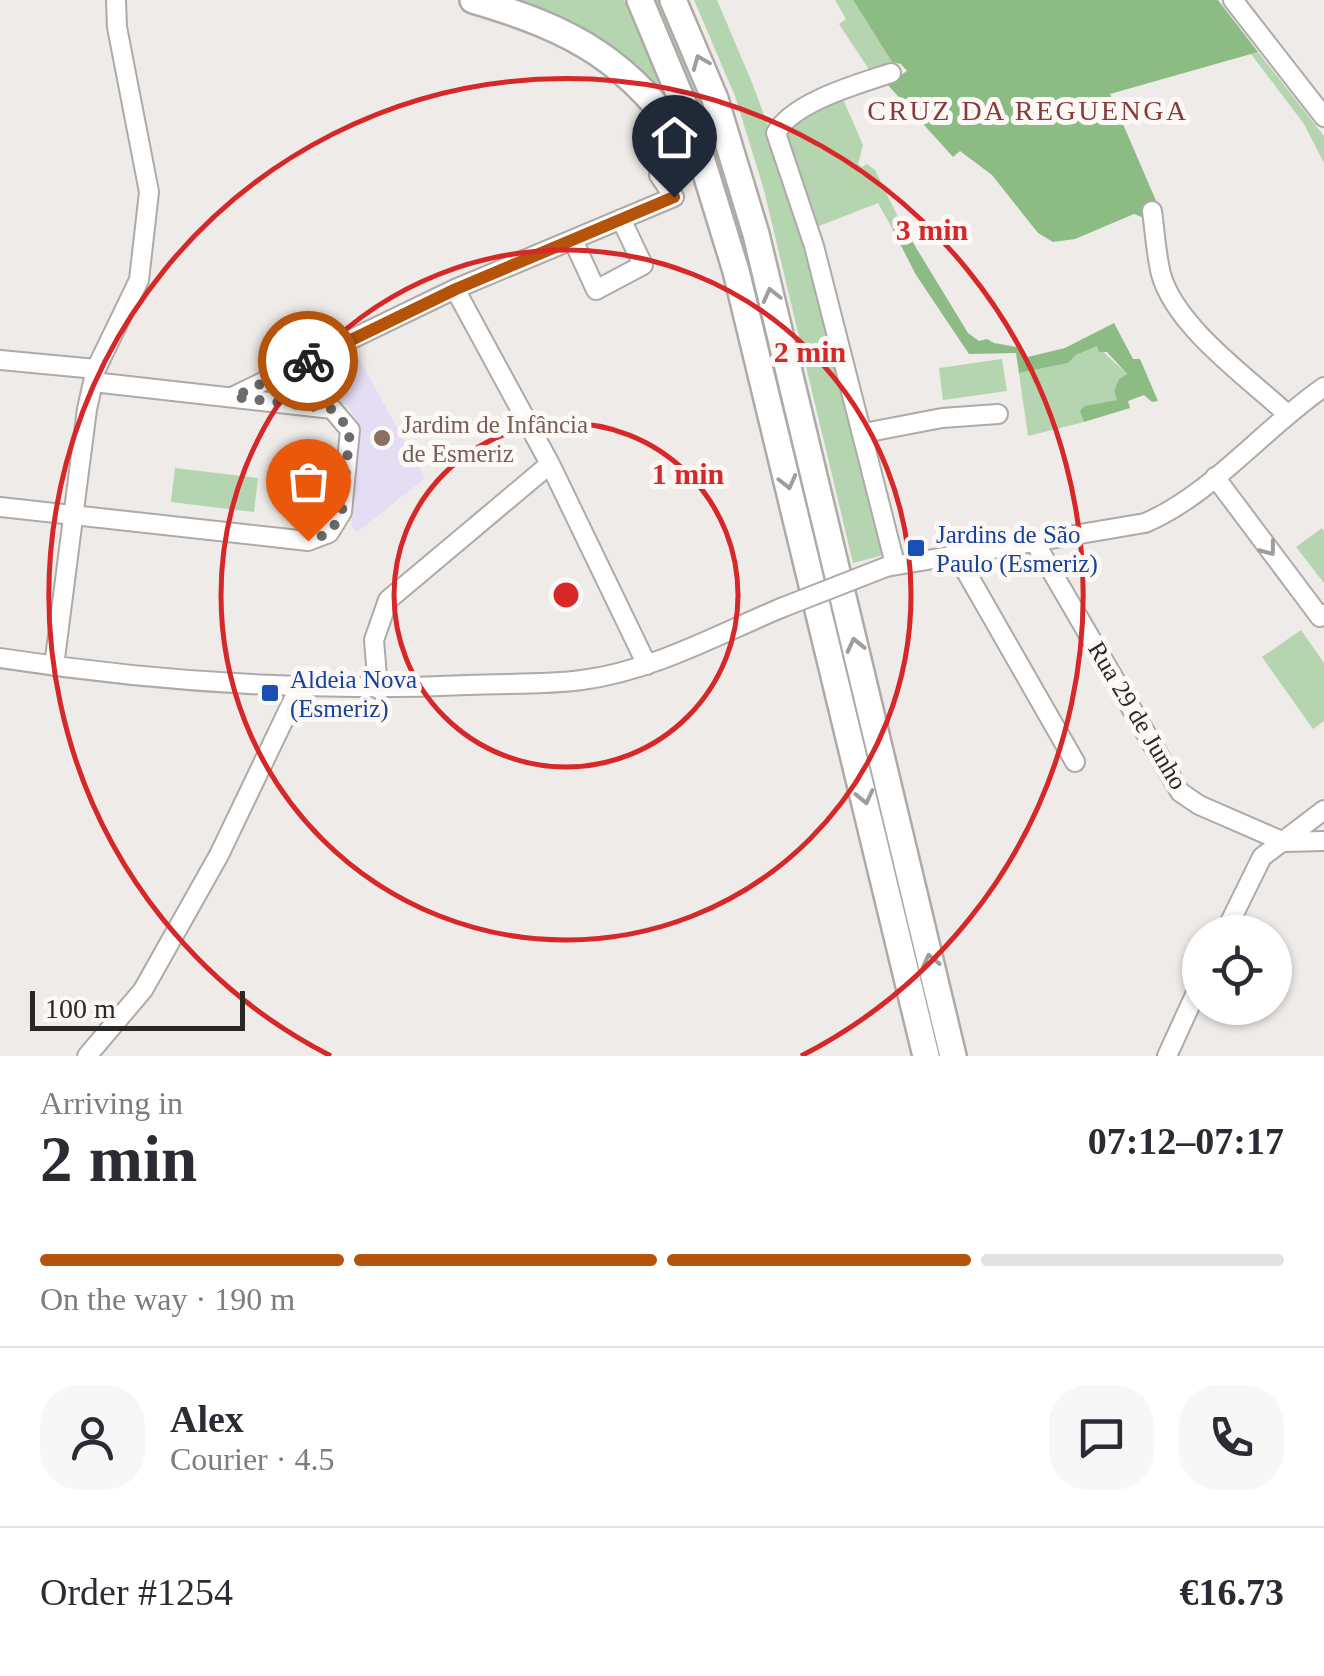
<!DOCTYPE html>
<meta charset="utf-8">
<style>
body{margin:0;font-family:Georgia,serif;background:#f7f7f7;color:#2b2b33;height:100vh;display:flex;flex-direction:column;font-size:38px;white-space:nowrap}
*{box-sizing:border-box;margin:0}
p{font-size:32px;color:#7c7c81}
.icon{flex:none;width:55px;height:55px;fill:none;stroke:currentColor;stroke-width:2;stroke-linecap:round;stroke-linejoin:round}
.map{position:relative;height:1056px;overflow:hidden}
.details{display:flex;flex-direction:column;background:#fff;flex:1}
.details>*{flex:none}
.buttons{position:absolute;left:1182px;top:915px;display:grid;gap:20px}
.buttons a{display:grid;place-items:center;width:110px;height:110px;border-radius:50%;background:#fff;box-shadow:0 2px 8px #0004;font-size:50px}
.scale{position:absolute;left:30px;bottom:25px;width:215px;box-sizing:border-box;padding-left:10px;border:5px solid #292827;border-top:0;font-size:28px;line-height:35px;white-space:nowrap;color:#292827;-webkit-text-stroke:8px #fbf8f6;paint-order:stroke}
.pin{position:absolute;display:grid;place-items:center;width:85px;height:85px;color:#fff;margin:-102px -42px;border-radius:50% 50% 50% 0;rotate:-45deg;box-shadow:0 0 10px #0007}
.pin .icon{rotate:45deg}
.courier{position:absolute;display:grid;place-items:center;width:100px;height:100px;margin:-50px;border:8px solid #b45309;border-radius:50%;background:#fff;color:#222;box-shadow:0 2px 12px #0007}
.head em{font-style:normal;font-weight:600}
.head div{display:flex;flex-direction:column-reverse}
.head{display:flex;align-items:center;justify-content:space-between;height:170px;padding:0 40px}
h1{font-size:65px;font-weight:600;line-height:75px}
.bar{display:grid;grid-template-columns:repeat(4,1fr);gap:15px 10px;align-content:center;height:120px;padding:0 40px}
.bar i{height:12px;border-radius:8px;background:#e1e1e2}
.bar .current{background:#b45309}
.bar p{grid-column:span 4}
.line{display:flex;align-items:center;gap:25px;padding:0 40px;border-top:2px solid #e1e1e2}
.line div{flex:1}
.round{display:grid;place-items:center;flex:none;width:105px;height:105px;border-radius:40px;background:#f7f7f7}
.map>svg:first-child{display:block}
.education{fill:#e5ddf3}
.green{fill:#b5d4b0}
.forest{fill:#8cbc84}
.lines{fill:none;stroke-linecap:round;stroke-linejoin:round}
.minor-casing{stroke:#adaaa8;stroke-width:22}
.highway-casing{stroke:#adaaa8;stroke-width:30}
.minor{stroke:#fff;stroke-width:18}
.highway{stroke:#fff;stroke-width:25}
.minor-bridge-casing{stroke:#adaaa8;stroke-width:22;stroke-linecap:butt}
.minor-bridge{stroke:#fff;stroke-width:18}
.oneway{stroke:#9f9e9e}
.done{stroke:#6e6c6b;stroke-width:10;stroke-dasharray:0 18}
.route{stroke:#b45309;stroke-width:12}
.ring{fill:none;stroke:#d62828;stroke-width:5}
.education-dot{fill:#8d6e63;stroke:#fbf8f6;stroke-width:4}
.transit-dot{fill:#1a4fb4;stroke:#fbf8f6;stroke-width:4}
.labels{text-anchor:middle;stroke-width:10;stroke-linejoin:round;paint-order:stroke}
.education-label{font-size:25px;fill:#785e54;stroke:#fbf8f6;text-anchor:start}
.transit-label{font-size:25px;fill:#164399;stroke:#fbf8f6;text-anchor:start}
.street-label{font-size:25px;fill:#292827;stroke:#fbf8f6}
.neighbourhood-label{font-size:28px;letter-spacing:2.5px;fill:#843b3a;stroke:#fbf8f6}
.centre{fill:#d62828;stroke:#fbf8f6;stroke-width:5}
.ring-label{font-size:30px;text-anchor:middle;font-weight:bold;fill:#d62828;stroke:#fbf8f6;stroke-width:10;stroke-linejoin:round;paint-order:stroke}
</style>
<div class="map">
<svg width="1324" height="1056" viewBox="0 0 1324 1056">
<rect width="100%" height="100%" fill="#eeebe8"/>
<!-- education -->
<path class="education" d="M354,350L425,478L357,532L351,525L361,426L347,405L319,395L313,386L317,372Z"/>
<!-- green -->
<path class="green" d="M514,0H624L667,97C658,89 649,77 639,69C601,36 560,16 514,0Z
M652,0H658L708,120L764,303H758L705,127Z
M694,0H717L753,85L796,203L887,554L853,563L764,190L735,96Z
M835,0H853L892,62L870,71L839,24L846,19Z
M1258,52L1324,136V163L1304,124L1251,54Z
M842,97L863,145L858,164L862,167L867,164L875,170L901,223L892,228L878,203L814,228L783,131L813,109Z
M1097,346L1127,374L1119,379L1114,391L1117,400L1081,411L1084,422L1028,436L1019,373L1067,363L1076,355Z
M1002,359L1007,391L943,400L939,368Z
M793,423L899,869L892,870L787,425Z
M175,468L258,478L254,512L171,502Z
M1322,528L1324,531V583L1296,547Z
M1301,630L1324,663V721L1313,729L1262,657Z"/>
<!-- forest -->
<path class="forest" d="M853,0H1218L1258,52L1110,94L1157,203L1143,209L1142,217L1134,214L1075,239L1053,242L1038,233L992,175L960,151L953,157L887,84L907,71L901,64L892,62Z
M901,223L968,333L979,341L987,339L994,343L1022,348L1028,357L1065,348L1114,323L1133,359H1140L1158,401L1152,402L1144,395L1128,401L1130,408L1084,422L1080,411L1085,406L1117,400L1114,391L1119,379L1127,374L1107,352H1099L1097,346L1076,355L1068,363L1019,373L1016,353L969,354L916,275L892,228Z"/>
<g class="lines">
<!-- minor casing -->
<g class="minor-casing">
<path id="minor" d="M1233,0L1324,117
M891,73C858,84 793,102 776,133L814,246L895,564
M1152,211C1155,232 1156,254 1161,274C1175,326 1247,377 1286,413
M573,240L596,290L643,265L621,219
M455,289L550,464L647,665
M0,360L96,369
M234,396L455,289L674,197L659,175
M864,433L942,418L998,414
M1215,477L1320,617L1324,614
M0,507L308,541L329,533L342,512L350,430L332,409L93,382
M1034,541L1180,792L1199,805L1284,842L1324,841
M956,554L1075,762
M886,567L1145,523C1211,495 1263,429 1324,387
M0,658C155,682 312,692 468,685C506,683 545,685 582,680C652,671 717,635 781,608
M54,666L87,409L96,369L139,280L149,192L117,27L116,0
M378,689L374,640L388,600L550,464
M1225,932L1262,857L1324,810
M87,1056L143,990L219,855L299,688
M1167,1056L1200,984"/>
</g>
<!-- highway casing -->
<g class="highway-casing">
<path id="highway" d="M473,0C578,31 627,60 691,150
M640,0L688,115L736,271L926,1056
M673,0L715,99L756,234L953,1056"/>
</g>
<!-- minor -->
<use href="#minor" class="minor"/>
<!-- highway -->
<use href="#highway" class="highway"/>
<!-- minor-bridge casing -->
<g class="minor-bridge-casing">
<path id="minor-bridge" d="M781,608L886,567"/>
</g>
<!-- minor-bridge -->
<use href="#minor-bridge" class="minor-bridge"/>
</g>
<!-- one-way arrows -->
<defs><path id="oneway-chevron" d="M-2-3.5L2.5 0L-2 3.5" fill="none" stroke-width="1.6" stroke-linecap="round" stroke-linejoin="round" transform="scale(2.5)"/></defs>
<g class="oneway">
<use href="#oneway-chevron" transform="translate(700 62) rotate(-112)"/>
<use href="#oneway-chevron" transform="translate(771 295) rotate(-104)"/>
<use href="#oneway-chevron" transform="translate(788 482) rotate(76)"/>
<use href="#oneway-chevron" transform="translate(1269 549) rotate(53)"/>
<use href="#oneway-chevron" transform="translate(855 645) rotate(-103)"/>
<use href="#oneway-chevron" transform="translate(865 797) rotate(77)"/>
<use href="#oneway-chevron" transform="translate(930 961) rotate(-103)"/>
</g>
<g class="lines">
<!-- done -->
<path class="done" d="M308,361L234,397L332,409L350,430L342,512L330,533L308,541"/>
<!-- route -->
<path class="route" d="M308,361L456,289L674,197"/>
</g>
<!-- distance rings -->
<g class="ring">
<circle cx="566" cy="595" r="172"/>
<circle cx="566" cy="595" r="345"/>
<path d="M331 1056A517 517 0 1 1 801 1056"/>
</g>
<!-- markers -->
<circle class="education-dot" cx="382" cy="438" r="10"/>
<g class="transit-dot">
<rect x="906" y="538" width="20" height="20" rx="5"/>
<rect x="260" y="683" width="20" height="20" rx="5"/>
</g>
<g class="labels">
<!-- education labels -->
<g class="education-label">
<text x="402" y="433">Jardim de Infância<tspan x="402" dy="29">de Esmeriz</tspan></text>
</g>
<!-- transit labels -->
<g class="transit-label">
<text x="936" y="543">Jardins de São<tspan x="936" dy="29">Paulo (Esmeriz)</tspan></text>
<text x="290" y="688">Aldeia Nova<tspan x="290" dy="29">(Esmeriz)</tspan></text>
</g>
<!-- street labels -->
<g class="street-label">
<text transform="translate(1138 715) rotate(59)" y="9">Rua 29 de Junho</text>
</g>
<!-- neighbourhood labels -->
<g class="neighbourhood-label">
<text x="1028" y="120">CRUZ DA REGUENGA</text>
</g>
</g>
<circle cx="566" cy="595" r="15" class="centre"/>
<g class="ring-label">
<text x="932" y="240">3 min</text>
<text x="810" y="362">2 min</text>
<text x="688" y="484">1 min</text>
</g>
</svg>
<div class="buttons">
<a><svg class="icon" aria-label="locate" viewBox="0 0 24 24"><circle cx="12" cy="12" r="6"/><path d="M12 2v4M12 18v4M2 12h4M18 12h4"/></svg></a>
</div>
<div class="scale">100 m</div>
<div class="pin" style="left:308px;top:541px;background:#ea580c"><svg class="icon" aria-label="bag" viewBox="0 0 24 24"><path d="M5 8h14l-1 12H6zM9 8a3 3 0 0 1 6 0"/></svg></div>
<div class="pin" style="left:674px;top:197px;background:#1f2937"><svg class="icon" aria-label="home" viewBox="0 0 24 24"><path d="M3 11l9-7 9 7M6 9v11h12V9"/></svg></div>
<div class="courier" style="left:308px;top:361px"><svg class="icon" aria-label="bike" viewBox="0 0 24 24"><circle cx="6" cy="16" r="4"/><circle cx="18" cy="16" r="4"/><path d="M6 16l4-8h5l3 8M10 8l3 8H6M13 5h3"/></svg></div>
</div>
<section class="details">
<div class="head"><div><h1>2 min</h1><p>Arriving in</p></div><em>07:12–07:17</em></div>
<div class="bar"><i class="current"></i><i class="current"></i><i class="current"></i><i></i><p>On the way · 190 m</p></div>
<div class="line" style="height:180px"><a class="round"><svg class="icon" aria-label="person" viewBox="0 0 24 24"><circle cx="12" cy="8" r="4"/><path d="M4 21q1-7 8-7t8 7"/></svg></a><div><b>Alex</b><p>Courier · 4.5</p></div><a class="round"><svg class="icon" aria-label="chat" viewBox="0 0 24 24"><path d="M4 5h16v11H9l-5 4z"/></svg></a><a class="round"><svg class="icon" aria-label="phone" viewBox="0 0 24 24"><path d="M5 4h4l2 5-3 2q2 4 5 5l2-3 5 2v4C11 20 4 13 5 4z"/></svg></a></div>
<div class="line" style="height:130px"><div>Order #1254</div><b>€16.73</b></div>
</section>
